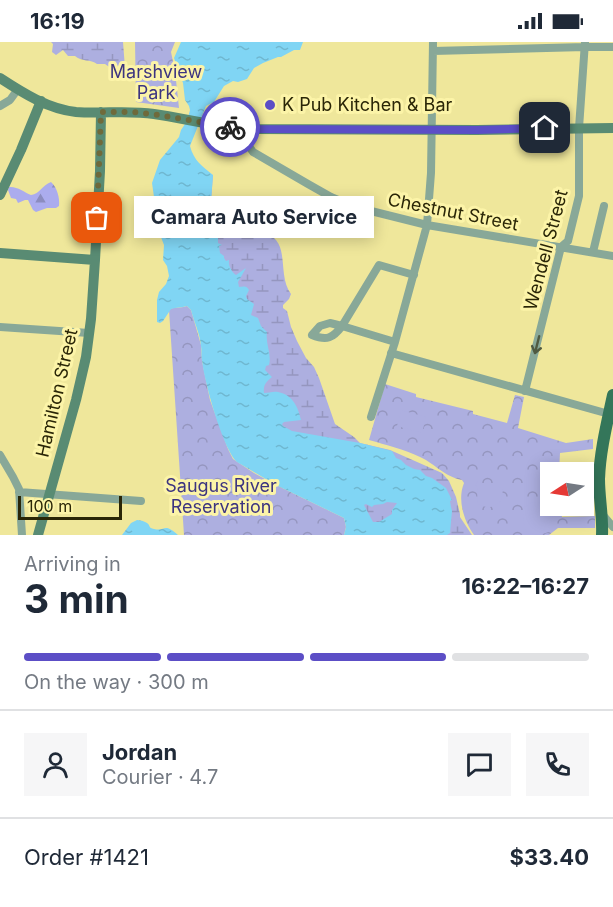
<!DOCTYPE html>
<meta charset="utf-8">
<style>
body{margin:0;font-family:Inter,sans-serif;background:#f6f6f7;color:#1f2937;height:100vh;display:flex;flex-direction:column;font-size:22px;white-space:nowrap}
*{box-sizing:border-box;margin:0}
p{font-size:20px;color:#747a83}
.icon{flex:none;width:33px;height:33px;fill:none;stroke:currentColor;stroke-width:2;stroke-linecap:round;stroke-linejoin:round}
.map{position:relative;height:493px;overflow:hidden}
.sheet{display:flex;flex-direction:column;background:#fff;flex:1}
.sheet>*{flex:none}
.needle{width:39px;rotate:258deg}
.fabs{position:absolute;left:540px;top:420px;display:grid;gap:12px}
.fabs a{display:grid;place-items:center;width:54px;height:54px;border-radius:0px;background:#fff;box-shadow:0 3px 15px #0003;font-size:30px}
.scale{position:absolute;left:18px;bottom:15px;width:104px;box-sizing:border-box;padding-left:6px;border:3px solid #2a2607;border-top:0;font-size:16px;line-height:21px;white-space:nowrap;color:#2a2607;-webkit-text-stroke:4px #fcf4a8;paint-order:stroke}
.pin{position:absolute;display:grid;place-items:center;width:51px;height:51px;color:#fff;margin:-26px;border-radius:12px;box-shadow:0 3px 9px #0006}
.courier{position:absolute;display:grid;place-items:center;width:60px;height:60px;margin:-30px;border:4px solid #5c4ec6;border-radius:50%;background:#fff;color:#222;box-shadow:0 2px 8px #0007}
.bubble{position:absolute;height:42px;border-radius:0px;background:#fff;box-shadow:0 3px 15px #0003;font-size:20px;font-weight:700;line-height:42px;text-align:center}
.overview em{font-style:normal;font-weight:700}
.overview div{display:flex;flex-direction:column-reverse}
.overview{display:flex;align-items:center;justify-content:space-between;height:102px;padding:0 24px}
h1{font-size:39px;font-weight:700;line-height:45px}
.bar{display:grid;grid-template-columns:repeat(4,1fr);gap:9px 6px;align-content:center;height:72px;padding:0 24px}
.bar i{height:8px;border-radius:4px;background:#e0e1e3}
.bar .current{background:#5c4ec6}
.bar p{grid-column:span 4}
.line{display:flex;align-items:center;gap:15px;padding:0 24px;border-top:2px solid #e0e1e3}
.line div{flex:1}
.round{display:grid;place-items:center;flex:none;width:63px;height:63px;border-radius:0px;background:#f6f6f7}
.status{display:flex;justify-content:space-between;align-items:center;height:42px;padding:0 30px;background:#fff;direction:ltr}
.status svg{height:16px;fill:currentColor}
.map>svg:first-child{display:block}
.forest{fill:url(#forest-firs)}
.wetland{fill:url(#wetland-marsh)}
.park{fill:url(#park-crowns)}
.garden{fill:#adafe0}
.water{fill:url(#water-ripples);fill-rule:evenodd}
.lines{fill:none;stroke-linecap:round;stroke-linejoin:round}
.street{stroke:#88a898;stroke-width:8}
.secondary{stroke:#598b73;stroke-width:10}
.primary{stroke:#34765a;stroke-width:12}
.oneway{stroke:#505a41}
.done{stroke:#6f6a3b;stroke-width:6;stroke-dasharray:0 10.8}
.route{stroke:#5c4ec6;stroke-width:8}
.poi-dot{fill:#5c4ec6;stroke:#fcf4a8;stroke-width:2}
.labels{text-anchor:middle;stroke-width:6;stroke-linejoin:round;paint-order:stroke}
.park-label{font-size:18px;fill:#3c3480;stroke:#fcf4a8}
.poi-label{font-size:18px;fill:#2a2607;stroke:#fcf4a8;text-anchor:start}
.street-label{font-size:18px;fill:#2a2607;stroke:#fcf4a8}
</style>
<div class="status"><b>16:19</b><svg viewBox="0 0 49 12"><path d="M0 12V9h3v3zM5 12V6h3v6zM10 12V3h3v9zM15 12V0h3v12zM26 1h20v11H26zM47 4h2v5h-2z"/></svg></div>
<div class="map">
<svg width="613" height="493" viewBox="0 0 613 493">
<defs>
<pattern id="forest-firs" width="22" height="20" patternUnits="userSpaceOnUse" patternTransform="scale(1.5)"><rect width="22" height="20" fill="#abacee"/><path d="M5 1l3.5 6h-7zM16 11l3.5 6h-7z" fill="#8b8cbf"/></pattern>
<pattern id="wetland-marsh" width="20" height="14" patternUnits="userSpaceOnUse" patternTransform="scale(1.5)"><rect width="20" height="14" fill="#adafe0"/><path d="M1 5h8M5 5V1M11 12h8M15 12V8" fill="none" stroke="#9596bf"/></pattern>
<pattern id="park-crowns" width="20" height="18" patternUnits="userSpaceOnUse" patternTransform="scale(1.5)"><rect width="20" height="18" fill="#adafe0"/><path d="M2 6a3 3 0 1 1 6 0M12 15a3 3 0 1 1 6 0" fill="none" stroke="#9596bf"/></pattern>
<pattern id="water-ripples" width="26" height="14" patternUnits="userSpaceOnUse" patternTransform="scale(1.5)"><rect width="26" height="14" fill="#80d5f4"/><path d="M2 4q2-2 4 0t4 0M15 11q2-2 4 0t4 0" fill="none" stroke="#6fb7d0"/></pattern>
</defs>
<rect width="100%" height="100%" fill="#efe79b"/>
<!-- forest -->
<path class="forest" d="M51,140C57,145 60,156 59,164L56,166H47L36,170L33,168L28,158H25L18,161L16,157L11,156L8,148L9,145C17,144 24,150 31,153C40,152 42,143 51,140Z"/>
<!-- wetland -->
<path class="wetland" d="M51,0H123L125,26L122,29H115L105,22H97C91,17 81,20 75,14H68L63,8L56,13L52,10L53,2Z
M182,127L213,133L211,159C228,165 230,178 241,188C250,196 268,189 276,198C287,211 279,236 291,252L289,257L283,263V266L287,269L291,285L297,299L306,316L314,325L319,336L335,382L354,395L360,401L390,408L442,431L449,439L456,455L460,472V475L472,493H378L377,486L269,404Z"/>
<!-- park -->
<path class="park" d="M135,0H175L171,10L175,29L179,66L136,60Z
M187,264L191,268L201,303L202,319L210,358L228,407L233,417L254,431L276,443L344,476L346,485L344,493H184L169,268C174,264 180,267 187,264Z
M385,342L416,352V355L473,369V372L507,381L515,353L524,355L518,386L566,401L593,397V407L560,411L559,430H550V464H560L562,475L595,474V486H558L549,493H474C464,479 457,458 464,441L462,438C443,434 437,423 420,415C404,407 386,403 369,398Z"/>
<!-- garden -->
<path class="garden" d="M401,368L426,375L422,391L397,384Z
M479,439L482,442H496L503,448L501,459C493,466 488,467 478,462L477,445L475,442Z
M532,460L542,461L549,465L553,487C546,493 536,493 527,491C523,481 522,475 524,465Z"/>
<!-- water -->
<path class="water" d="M181,0H303L300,8H294L281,15H278L263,21L254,26L247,37L238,40L233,39L224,44L214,60L206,64L190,104C194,119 202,124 213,133L211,159L208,172L218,195V201L222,203L219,204L220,211L224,214V216L226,219L229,218C228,224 232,230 236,233L246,226L238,240L239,245C244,245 246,243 249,248L246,254L247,257L254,262L251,273L258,276L261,284L267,290C265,301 272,312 269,323L266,324L265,328L272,335C266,340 263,343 264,351C268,351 274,349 278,350C293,353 298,365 301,378L284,380L282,382L283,384L292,389L360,401L392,409L396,416L401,418L406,423L414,427L420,428L426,434L432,436L446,446L452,458L450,459L451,465L452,469L450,491L447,493H344L346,485L344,476L276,443L237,420C223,407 204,339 202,318C201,314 202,309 201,304C200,292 194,280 191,268L187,264C181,266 177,265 171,267L163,279L160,281L157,280V258L159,250L166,242L169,234L167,224L163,218L164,203L159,190L152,141L160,118L179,95L181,88L187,79L190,68L189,64L185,58L183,41L174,16ZM387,460L397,461L392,468V472L379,480H373L364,463L366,462L372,465L374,463L383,462Z
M137,478C140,478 144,479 147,481C151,484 148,486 154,487C166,490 163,480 178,493H122L131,481Z"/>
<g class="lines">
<!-- street -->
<path class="street" d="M433,9L585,5H613
M0,64L10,58L18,47
M247,87L248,103L253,110L308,142L331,155L355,165L427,183L613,214
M593,210L604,164
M330,281L342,284C333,296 327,299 312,293L320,284Z
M0,285L89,291
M395,300L342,284L379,223L414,233
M391,311L609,372
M525,349L561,205L568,199L579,154V86L585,0
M371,375L395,300L427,183L431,131L433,0
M0,413L13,435L19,447L22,493
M19,450L141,459
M602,472L613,485"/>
<!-- secondary -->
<path class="secondary" d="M0,36C23,51 48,67 76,70C102,72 128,68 154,72C188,77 221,86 255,87L477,88L613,86
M0,153L21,108L41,59
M0,211L95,218
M38,493L76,358L86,315L91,277L95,218L100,129L101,70"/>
<!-- primary -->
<path class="primary" d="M602,493C603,474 599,456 599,437C600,409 607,381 613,353"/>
</g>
<!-- one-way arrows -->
<defs><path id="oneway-shaft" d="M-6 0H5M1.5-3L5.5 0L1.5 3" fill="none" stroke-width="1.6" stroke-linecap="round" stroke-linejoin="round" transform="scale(1.5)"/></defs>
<use class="oneway" href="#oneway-shaft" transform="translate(537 303) rotate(104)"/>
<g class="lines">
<!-- done -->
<path class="done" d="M97,176L101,70H132L152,72L230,85"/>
<!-- route -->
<path class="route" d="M230,85L255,87L477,88L545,86"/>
</g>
<!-- markers -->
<circle class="poi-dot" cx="270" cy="63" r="6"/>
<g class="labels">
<!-- park labels -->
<g class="park-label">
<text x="156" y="36">Marshview<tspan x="156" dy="21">Park</tspan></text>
<text x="221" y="450">Saugus River<tspan x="221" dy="21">Reservation</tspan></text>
</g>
<!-- poi labels -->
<g class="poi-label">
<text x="282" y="69">K Pub Kitchen &amp; Bar</text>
</g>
<!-- street labels -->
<g class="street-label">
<text transform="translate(453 170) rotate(11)" y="6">Chestnut Street</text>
<text transform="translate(546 208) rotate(-75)" y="6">Wendell Street</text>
<text transform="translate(57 351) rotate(-77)" y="6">Hamilton Street</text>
</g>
</g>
</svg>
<div class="fabs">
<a><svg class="needle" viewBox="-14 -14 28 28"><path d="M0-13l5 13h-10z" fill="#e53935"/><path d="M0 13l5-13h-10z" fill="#747a83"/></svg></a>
</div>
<div class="scale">100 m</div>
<div class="pin" style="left:97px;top:176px;background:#ea580c"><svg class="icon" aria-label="bag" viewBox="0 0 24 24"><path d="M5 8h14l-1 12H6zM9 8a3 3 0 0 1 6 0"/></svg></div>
<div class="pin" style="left:545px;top:86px;background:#1f2937"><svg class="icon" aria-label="home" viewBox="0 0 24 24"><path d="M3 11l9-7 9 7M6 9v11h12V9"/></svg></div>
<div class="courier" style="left:230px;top:85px"><svg class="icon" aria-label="bike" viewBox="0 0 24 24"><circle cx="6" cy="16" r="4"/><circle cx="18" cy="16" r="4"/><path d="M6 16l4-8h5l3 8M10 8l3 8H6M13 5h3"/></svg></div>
<div class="bubble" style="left:134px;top:154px;width:240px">Camara Auto Service</div>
</div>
<section class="sheet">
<div class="overview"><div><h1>3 min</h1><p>Arriving in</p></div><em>16:22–16:27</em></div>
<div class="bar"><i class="current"></i><i class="current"></i><i class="current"></i><i></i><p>On the way · 300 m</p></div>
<div class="line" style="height:108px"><a class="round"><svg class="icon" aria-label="person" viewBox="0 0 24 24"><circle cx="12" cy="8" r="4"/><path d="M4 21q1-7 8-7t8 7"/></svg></a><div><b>Jordan</b><p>Courier · 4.7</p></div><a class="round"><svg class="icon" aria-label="chat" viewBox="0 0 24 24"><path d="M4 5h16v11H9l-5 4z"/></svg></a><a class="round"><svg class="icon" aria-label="phone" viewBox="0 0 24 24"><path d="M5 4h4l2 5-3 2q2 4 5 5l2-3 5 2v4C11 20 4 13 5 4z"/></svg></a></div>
<div class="line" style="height:78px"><div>Order #1421</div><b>$33.40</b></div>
</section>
